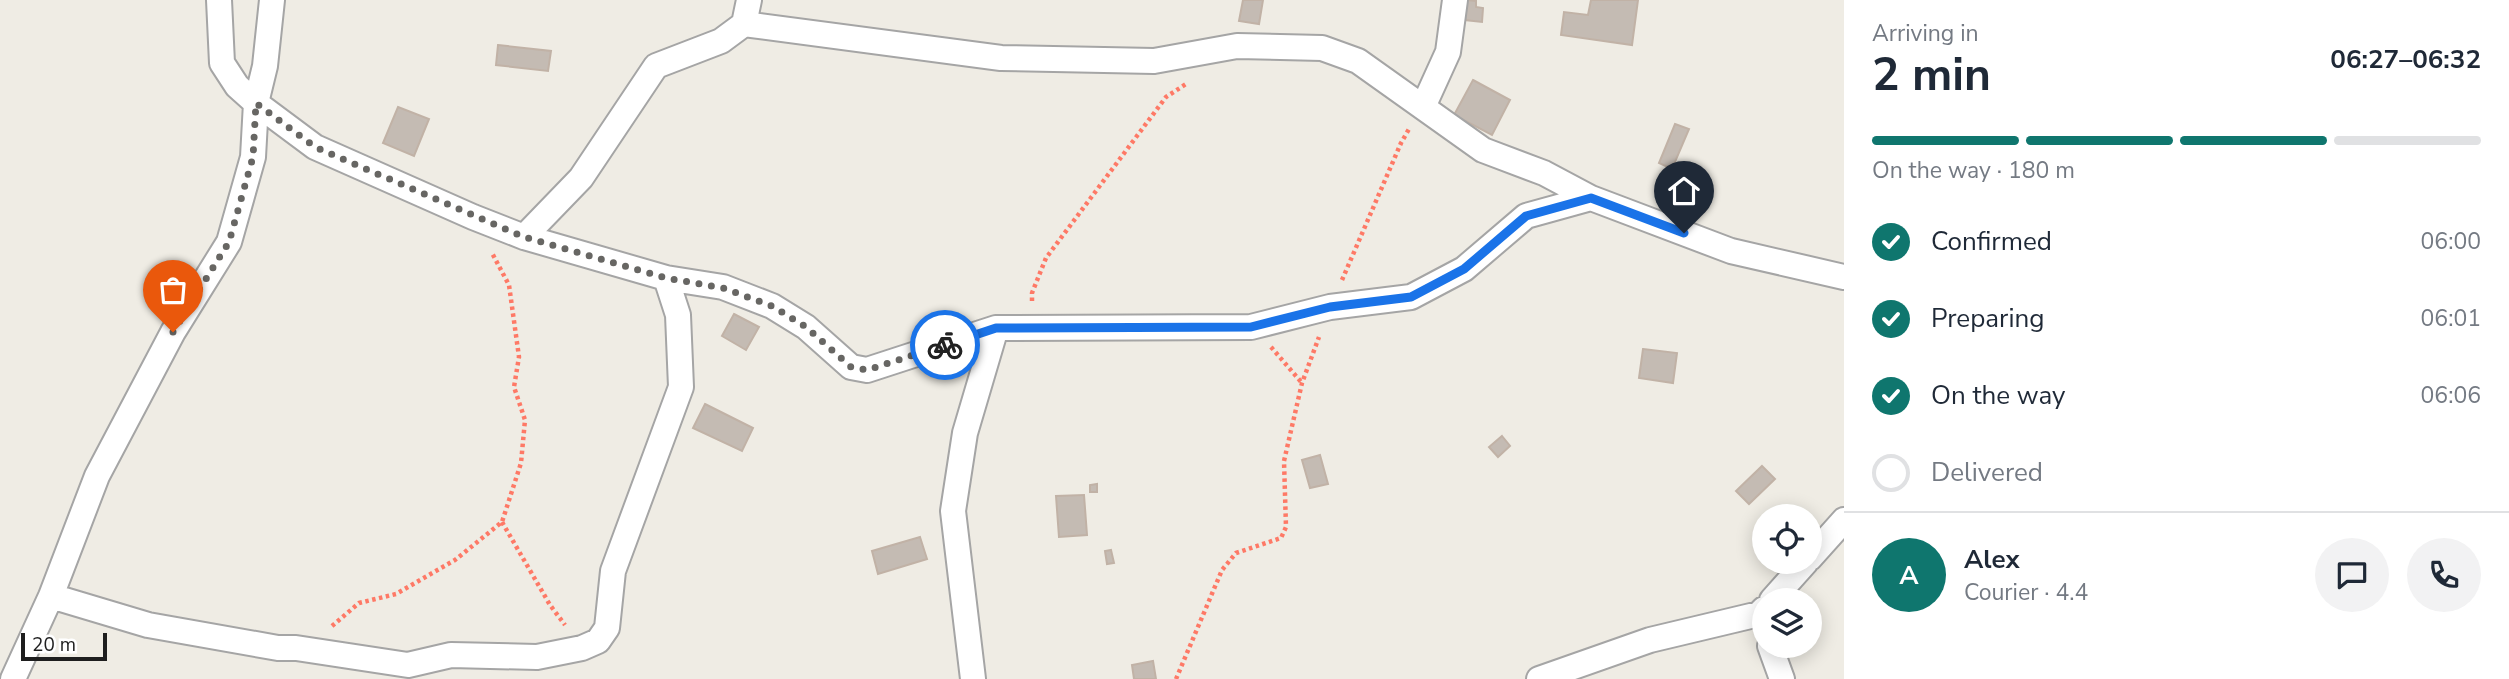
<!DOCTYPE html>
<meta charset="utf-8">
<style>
body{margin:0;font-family:"Nunito Sans",sans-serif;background:#f2f2f3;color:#1f2937;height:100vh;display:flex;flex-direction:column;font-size:26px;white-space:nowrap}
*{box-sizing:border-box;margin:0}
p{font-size:23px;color:#747a83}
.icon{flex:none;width:38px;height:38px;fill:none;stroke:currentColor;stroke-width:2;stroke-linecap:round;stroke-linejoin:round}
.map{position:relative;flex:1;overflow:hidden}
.panel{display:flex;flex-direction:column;background:#fff;width:665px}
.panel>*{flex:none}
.controls{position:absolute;left:1752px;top:504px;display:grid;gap:14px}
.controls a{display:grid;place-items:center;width:70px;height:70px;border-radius:50%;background:#fff;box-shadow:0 4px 18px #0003;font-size:35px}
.scale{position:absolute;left:21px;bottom:18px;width:86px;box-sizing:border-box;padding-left:7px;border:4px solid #1e1e1e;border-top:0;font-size:19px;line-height:24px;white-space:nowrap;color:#1e1e1e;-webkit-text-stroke:5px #fff;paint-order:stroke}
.pin{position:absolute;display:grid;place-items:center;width:60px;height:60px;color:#fff;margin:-72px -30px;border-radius:50% 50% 50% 0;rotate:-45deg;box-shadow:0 0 7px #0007}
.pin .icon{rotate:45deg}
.courier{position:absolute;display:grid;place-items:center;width:70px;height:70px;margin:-35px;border:5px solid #1a73e8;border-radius:50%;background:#fff;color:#222;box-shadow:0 2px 9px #0007}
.headline em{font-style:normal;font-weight:700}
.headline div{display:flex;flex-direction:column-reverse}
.headline{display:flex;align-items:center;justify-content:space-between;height:119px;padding:0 28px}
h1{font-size:46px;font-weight:700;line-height:52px}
.bar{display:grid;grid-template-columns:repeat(4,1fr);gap:10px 7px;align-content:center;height:84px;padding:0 28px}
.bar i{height:9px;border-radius:5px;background:#e0e1e3}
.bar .selected{background:#0f766e}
.bar p{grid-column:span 4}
.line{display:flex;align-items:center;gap:18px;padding:0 28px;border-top:2px solid #e0e1e3}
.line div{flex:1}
.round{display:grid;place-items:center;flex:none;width:74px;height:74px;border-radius:37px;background:#f2f2f3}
ol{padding:0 28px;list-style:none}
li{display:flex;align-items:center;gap:21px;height:77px}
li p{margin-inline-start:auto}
li .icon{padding:7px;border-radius:50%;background:#0f766e;color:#fff;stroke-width:4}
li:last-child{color:#747a83}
li i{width:38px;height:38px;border:4px solid #e0e1e3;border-radius:50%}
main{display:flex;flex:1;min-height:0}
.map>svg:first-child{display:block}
.building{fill:#c4bbb3;stroke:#c1b2a6;stroke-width:2}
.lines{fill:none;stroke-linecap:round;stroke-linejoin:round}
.minor-casing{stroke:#a5a5a5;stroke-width:28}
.path{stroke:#fe7966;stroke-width:4.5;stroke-dasharray:3.5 3.5;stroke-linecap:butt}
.minor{stroke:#fff;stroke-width:24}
.done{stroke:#676663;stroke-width:7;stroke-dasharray:0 12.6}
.route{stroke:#1a73e8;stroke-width:9}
</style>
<main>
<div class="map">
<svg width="1844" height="679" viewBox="0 0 1844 679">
<rect width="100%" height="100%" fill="#efece4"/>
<!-- building -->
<path class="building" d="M1243,0H1263L1259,24L1239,21Z
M1467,0L1476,1V7L1483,8L1482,22L1465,20Z
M1591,0H1638L1632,45L1561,35L1564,12L1588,15Z
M498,45L551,51L548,71L496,65Z
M1473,80L1510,100L1492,135L1454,115Z
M398,107L429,119L414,156L383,143Z
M1675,124L1689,129L1672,169L1659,163Z
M734,314L759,327L746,350L722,336Z
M1643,349L1677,353L1673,383L1639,378Z
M705,404L753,428L742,451L693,428Z
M1502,436L1510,446L1498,457L1489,447Z
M1320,455L1328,484L1310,488L1302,460Z
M1762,466L1775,479L1749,504L1736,491Z
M1097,484V492H1090V485Z
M1084,495L1087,535L1059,537L1056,496Z
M920,537L927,559L878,574L872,551Z
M1111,550L1114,563L1107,564L1105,551Z
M1153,661L1156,679H1134L1132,665Z"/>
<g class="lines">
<!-- minor casing -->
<g class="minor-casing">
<path id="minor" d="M219,0L222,63L237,86L256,103L315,147L473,217L524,237L666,278L723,287L772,306L806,327L851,367L867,370L996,328L1251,327L1330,307L1411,297L1464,269L1526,216L1591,198L1731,251L1844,277
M744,24L1001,58L1154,61L1237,46L1322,48L1358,61L1483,150L1544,173L1591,198
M1423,107L1448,52L1455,0
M524,237L581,178L656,66L721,41L744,24L749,0
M1810,558L1844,520
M51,596L148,625L278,648H296L408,665L451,655L537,657L582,648L598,641L607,628L613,571L681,387L678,315L666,278
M1772,600L1806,562
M1770,646L1782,679
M13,679L51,596L97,476L173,332L229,242L253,157L256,103L265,66L272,0
M973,679L953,511L965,433L996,328
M1539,679L1650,640L1759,614L1764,609"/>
</g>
<!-- path -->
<path class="path" d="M1342,280L1401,143L1409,129
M1032,301V293L1046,258L1166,97L1186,84
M1271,347L1302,383
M502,522L550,605L565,625
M332,626L359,603L396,594L455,560L502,522L521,463L525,420L514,387L519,357L509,285L492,253
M1176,679L1222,570L1236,553L1281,538L1286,527L1284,461L1302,383L1319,337"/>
<!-- minor -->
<use href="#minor" class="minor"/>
</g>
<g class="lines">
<!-- done -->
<path class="done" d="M173,332L229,242L253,157L256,103L315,147L524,237L666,278L723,288L772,306L806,327L851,367L867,370L945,345"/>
<!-- route -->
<path class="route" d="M945,345L996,328L1251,327L1330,307L1411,297L1464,269L1526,216L1591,198L1684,233"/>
</g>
</svg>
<div class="controls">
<a><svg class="icon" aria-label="locate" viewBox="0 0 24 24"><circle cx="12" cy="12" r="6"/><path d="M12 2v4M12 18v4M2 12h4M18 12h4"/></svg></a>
<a><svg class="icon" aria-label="layers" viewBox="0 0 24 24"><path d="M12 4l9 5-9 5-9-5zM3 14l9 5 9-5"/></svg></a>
</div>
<div class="scale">20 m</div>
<div class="pin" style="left:173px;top:332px;background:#ea580c"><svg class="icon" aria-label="bag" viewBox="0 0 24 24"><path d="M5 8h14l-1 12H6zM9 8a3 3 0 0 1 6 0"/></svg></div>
<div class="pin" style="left:1684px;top:233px;background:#1f2937"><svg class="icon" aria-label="home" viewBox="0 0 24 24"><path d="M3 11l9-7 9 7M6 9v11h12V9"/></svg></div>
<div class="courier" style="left:945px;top:345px"><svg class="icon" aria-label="bike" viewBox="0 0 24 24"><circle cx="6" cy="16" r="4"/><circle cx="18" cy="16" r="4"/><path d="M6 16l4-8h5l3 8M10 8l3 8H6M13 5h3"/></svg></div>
</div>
<section class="panel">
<div class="headline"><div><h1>2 min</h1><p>Arriving in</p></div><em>06:27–06:32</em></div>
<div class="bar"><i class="selected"></i><i class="selected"></i><i class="selected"></i><i></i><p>On the way · 180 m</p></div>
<ol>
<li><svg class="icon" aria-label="check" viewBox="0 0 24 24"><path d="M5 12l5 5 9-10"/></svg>Confirmed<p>06:00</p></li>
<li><svg class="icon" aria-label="check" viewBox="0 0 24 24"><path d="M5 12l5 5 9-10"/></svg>Preparing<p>06:01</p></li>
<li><svg class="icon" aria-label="check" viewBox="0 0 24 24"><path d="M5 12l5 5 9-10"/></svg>On the way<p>06:06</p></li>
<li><i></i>Delivered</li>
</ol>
<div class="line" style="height:126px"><b class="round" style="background:#0f766e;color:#fff">A</b><div><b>Alex</b><p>Courier · 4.4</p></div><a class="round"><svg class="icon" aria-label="chat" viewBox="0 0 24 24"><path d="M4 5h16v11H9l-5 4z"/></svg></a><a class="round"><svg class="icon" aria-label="phone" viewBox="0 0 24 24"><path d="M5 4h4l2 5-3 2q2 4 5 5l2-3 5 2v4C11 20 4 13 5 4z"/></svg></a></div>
</section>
</main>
